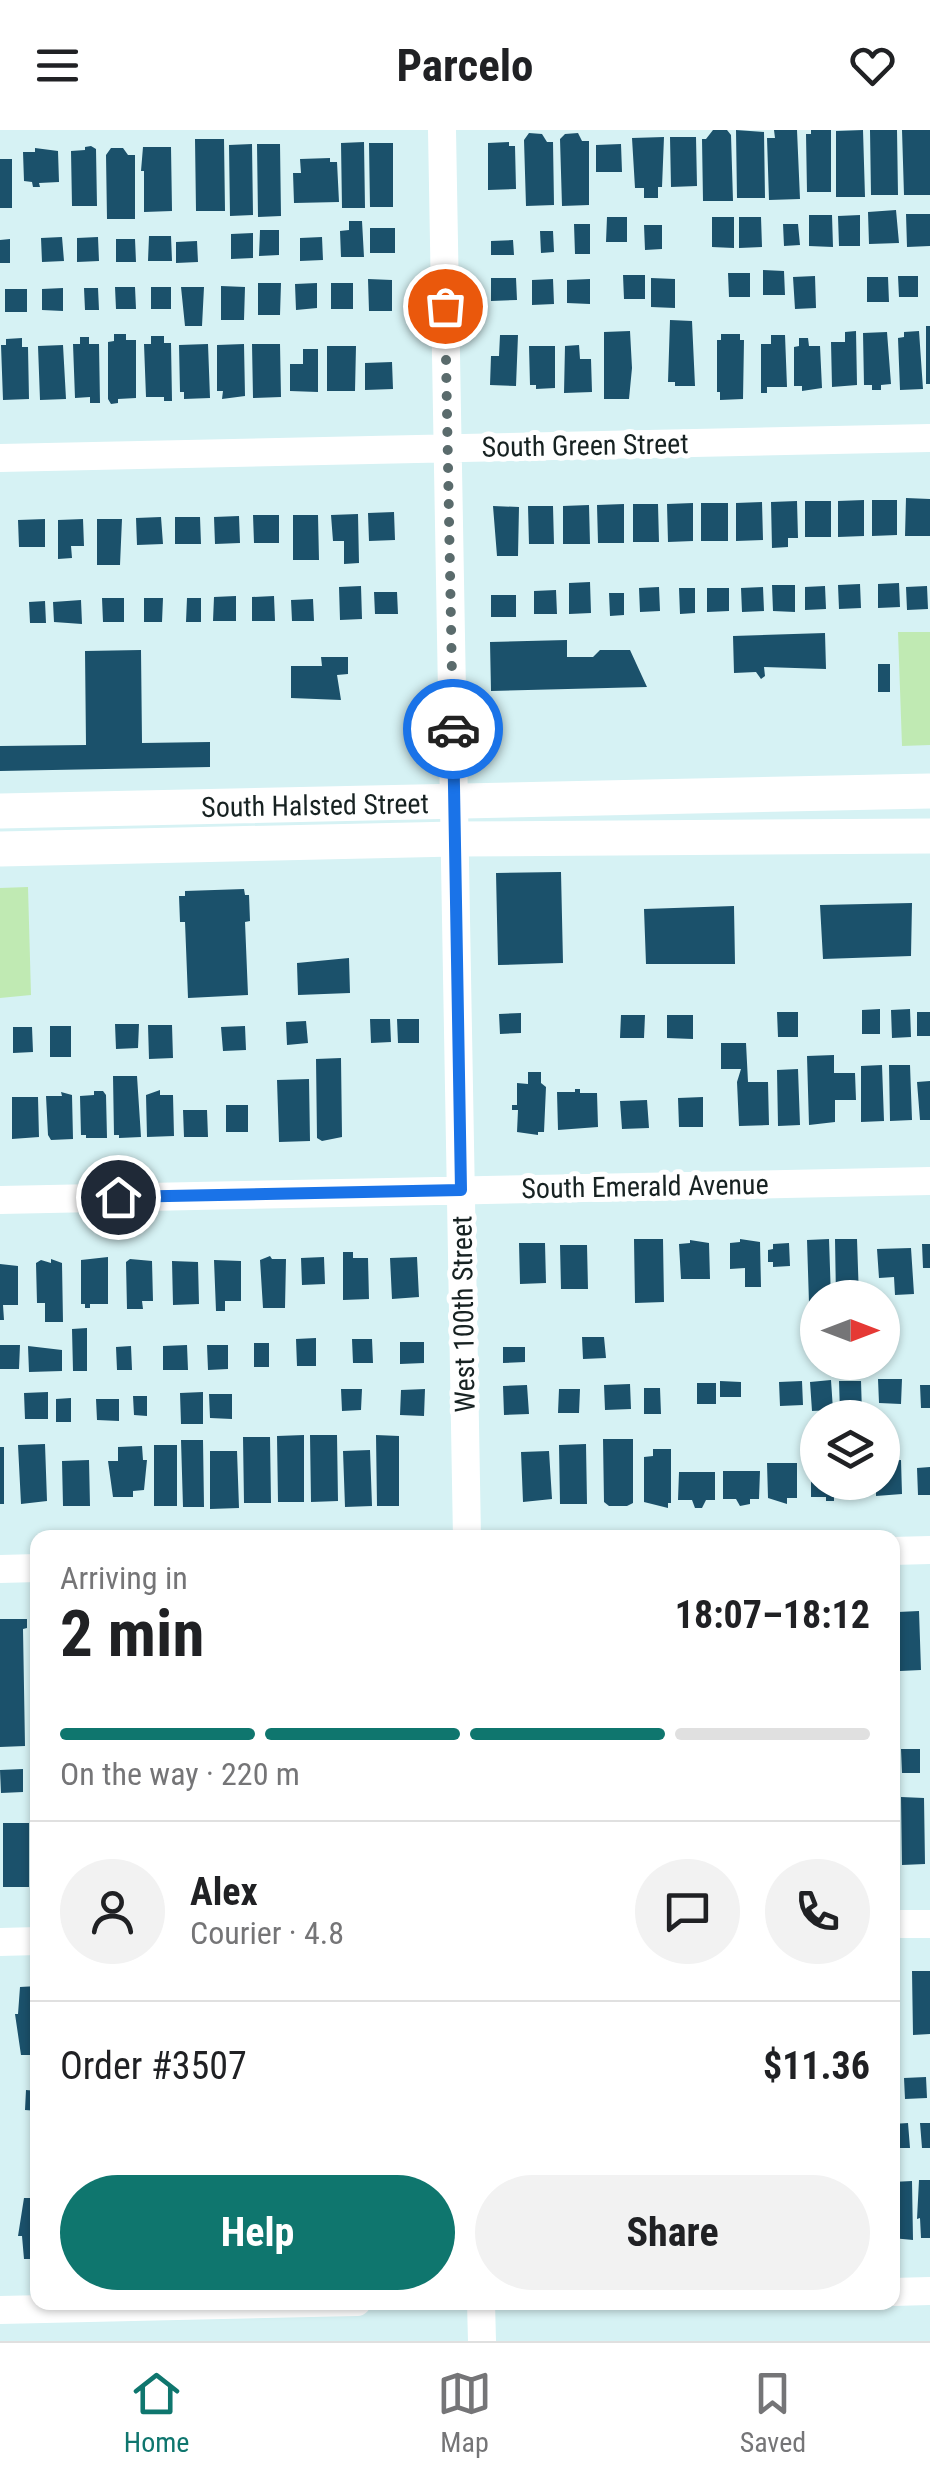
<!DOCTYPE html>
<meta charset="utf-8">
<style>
body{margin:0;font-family:"Roboto Condensed",sans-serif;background:#f2f2f2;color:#202124;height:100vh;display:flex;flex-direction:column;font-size:38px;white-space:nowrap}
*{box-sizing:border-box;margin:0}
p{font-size:32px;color:#757577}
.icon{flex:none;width:55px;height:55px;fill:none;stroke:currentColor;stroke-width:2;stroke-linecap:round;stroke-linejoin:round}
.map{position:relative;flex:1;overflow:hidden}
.panel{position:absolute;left:30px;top:1400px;width:870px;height:780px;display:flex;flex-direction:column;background:#fff;border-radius:20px;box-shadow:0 2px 8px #0004}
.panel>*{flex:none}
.needle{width:65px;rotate:90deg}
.tools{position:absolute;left:800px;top:1150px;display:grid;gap:20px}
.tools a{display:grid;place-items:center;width:100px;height:100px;border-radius:50%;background:#fff;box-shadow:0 2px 8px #0004;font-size:50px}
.pin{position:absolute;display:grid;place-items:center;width:85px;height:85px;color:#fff;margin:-42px;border:5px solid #fff;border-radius:50%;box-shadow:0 2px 10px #0007}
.courier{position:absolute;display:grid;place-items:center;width:100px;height:100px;margin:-50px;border:8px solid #1a73e8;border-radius:50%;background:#fff;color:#222;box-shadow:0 2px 12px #0007}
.summary em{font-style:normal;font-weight:700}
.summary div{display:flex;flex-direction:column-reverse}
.summary{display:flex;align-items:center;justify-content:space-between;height:170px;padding:0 30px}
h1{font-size:65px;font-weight:700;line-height:75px}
.bar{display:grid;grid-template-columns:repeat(4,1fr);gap:15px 10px;align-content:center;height:120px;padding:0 30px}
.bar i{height:12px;border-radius:8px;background:#e0e0e0}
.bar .selected{background:#0f766e}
.bar p{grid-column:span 4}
.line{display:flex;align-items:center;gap:25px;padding:0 30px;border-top:2px solid #e0e0e0}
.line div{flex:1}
.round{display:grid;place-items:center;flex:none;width:105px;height:105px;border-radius:52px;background:#f2f2f2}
.button{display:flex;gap:20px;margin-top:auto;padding:20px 30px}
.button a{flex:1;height:115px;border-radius:60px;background:#0f766e;color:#fff;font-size:40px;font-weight:700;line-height:115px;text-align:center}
.button a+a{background:#f2f2f2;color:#202124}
header{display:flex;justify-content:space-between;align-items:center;height:130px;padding:0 30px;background:#fff;font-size:45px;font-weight:700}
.tab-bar{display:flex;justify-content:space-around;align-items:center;height:140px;border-top:2px solid #e0e0e0;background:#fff;font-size:28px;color:#757577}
.tab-bar a{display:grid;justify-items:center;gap:5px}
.tab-bar .selected{color:#0f766e}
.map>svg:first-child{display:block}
.green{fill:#c0eab3}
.building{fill:#1b516b}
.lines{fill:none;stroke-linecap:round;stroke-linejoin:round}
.minor{stroke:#fff;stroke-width:28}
.major{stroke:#fff;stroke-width:35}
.done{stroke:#5a6b6c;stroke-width:10;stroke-dasharray:0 18}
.route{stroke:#1a73e8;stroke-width:12}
.labels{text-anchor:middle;stroke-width:10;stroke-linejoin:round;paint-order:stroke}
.street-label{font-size:28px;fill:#172222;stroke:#fff}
</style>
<header><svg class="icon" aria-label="menu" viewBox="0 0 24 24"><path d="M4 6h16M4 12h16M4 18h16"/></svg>Parcelo<svg class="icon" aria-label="heart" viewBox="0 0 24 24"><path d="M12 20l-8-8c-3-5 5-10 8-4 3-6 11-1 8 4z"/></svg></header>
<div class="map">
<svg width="930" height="2211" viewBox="0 0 930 2211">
<rect width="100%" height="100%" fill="#d6f2f4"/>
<!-- green -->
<path class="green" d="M898,502H930V615L902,616Z
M28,757L31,865L0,868V758Z"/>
<!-- building -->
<path class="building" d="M713,0H727L731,5L733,71H703L702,9H706Z
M736,0L764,2L765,68H737Z
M774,0H797L800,69L769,70L767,8H775Z
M811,0H831V62H807L806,4H811Z
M863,0L865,67H836V1Z
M870,0H897L898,65H871Z
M902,0H930V65H904Z
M529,3L542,4L547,12H553L554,75L526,76L524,10Z
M578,3L582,11H589V75L562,76L560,9L565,4Z
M664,7L662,57H658V68H644V58H635L632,8Z
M670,7H696L697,56L671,57Z
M195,9H224L225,81H196Z
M364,12L365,78H342L341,13Z
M509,12V16H515L516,59L488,60V13Z
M369,13H393V77H370Z
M252,14L253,85L230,86L229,15Z
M257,14H280L281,86L258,87Z
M621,14L622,42H596V15Z
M91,16L96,19L97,76H72L71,21L85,20V17Z
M143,17H171L172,81L144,82V41H141Z
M35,18L58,21L59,52L39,53L40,57H33L32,52L24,51L23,22H35Z
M111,18H123L128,25H135V89H107L106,25Z
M330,28V32H337L339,72L294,73L293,43H301L300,29Z
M0,29H12V78H0Z
M896,80L899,113L869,114L868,82Z
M906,84H930V116L907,117Z
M809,85H832L833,117L809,116Z
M860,85V116H839L838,86Z
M607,87H627V112H606Z
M712,87H734V118L712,117Z
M739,87H761L762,117L739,118Z
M349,91H362L364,127H341L340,101L349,100Z
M574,94H590V124H575Z
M783,94H798L800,115L784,116Z
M644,95H662V119L645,120Z
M370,98H395V123H370Z
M260,100H279V125L259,126Z
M540,101H553L554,122L541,123Z
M253,103V128L231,129V104Z
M149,106H171L172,131H148Z
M62,107L64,131L42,132L41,108Z
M98,107L99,131L77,132V108Z
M322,107L323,130L300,131V108Z
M10,109V133H0V110Z
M116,109H135L136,132H116Z
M513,110L514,125H491V111Z
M197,111L198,132L176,133V112Z
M763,140L784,141L785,165H763Z
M728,143H750V167H729Z
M623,145H645V169H624Z
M815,146L816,178L795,179L793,147Z
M898,146H918V167H899Z
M867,147H888L889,172H867Z
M491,148H516L517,170L491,171Z
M651,148L675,149V178L651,177Z
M368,149L392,150V181H369Z
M553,149L554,174L532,175V150Z
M590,149V174L567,173V150Z
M258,153H281L280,185H258Z
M317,153V178L296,180L295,154Z
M331,153H353V179H331Z
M221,156L245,157L244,190H221Z
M115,157H135L136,179H116Z
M151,157H171V179H151Z
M181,157H204L202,196H185Z
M63,158V181L42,180V159Z
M84,158H98L99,180H85Z
M5,159H27V182H5Z
M670,190L692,191L695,256H675V252H668Z
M926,196H930V254H926Z
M630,201L632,238L629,269H604V202Z
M856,201L857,255L832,257L831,212H845V202Z
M919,201L923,259L900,260L898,208L904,207V202Z
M887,202L891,254L881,255V260H872V255H864L863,203Z
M114,204H126V210H136V268L118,269V273L111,274L108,269V212L114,211Z
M721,204H740V210H744L743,269L720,270V262H717V210H721Z
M500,205H518L516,256L490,255L491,226H499Z
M771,205H785L787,257H767V263H761V214H771Z
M151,206H164V213H171L172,271H164V267H146L144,214H151Z
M80,207H89V214H99L100,273H90V267L75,268L73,214H80Z
M22,208V217H28L29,269L3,270L1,215H6V209Z
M799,208H808L809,216H820L822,258L802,261V256H794V217L799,216Z
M208,214L210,268L184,269V262H180L179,215Z
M244,214L245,266L222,269L223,261H217V215Z
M252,214H280L281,267L253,268Z
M63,215L66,269L40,270L38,216Z
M579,215L580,229H591L592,262L564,263L565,216Z
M327,216H356L355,261H327Z
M529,216H555V258L536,259V255H530Z
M303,219H318V262L290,261V234H303Z
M392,232L393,259L365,260V233Z
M906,368L930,369V406H905Z
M864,370V406L838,407V371Z
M872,370H897V405L872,406Z
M797,371L798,408H788V417L772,418L771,372Z
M805,371H831V407H805Z
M762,372L763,410L736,411V373Z
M693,373V411L668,412L667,374Z
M701,373H728V411H701Z
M624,374V413H598L597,375Z
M633,374H658L659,412H633Z
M589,375L590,414H563V376Z
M493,376L519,377L518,426H497Z
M528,376H553L554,414H529Z
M394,382L395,410L369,411L368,383Z
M358,384L359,433L344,434V411H333L331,385Z
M253,385H279V413H254Z
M293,385H318L319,430H293Z
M239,386L240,413L215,414L214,387Z
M161,387L163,414L137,415L136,388Z
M175,387H200L201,414H175Z
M45,389V417H19L18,390Z
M83,389L84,416H71L72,428L58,429V390Z
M97,389H122L120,435H97Z
M590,452L591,483L569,484V453Z
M899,453L900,477L878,478V454Z
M860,454L861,478L839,479L838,455Z
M772,455H795V482L773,481Z
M361,456L362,489L340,490L339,457Z
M825,456L826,479L805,480V457Z
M927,456L928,479L907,480L906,457Z
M659,457L660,481L640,482L639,458Z
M763,457L764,481L742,482L741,458Z
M679,458H695V483L680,484Z
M707,458H729V481L707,482Z
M556,460L557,484H534V461Z
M374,462H397L398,484H375Z
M609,463H624V485L610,486Z
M491,465H516V487H491Z
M236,466V491H213L214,467Z
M274,466L275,491H252V467Z
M102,468H124V492H103Z
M144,468H163L162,492H144Z
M187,468H201V492H186Z
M313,469L314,491H292L291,470Z
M81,470L82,494L54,492L53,472Z
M45,471L46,493H30L29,472Z
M825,503L826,539L764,537L765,546L761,549L756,542L734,543L733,506Z
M567,510V527H593L600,520H630L647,557L491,561L490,512Z
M141,520L142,613L210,612V637L0,641V616L86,615L85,521Z
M321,527H348V544L337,545L341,570L291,568V536H322Z
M878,534H890V562H878Z
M561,742L563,833L498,835L496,743Z
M244,759L245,765H249L250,791L245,792L248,865L188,868L185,792H180L179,766H185V761Z
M912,773L911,826L823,829L820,775Z
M734,776L735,834H646L644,779Z
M349,828L350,863L298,865L297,833Z
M880,879V904H862V880Z
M910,879L911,907L892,908L891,880Z
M777,882H798V907H778Z
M917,882H930V906H917Z
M521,883V903L500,904L499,884Z
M621,885H645L644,908H620Z
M667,885H693V909L667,908Z
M370,889H390L391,912L371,913Z
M397,889H419V913H398Z
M306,891L308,913L287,915L286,892Z
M115,894H139L138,918L116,919Z
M148,895H172L173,928L149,929Z
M50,896H71V927H50Z
M245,896L246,920L223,921L221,897Z
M13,897H32L33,922L13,923Z
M721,913H746L748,952H768L769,995L739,996L737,952L741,939H721Z
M834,925V943H855L856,970H835V992L809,995L807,926Z
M341,928L342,1007L322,1011L317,1008L316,929Z
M882,935L884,991L861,992V936Z
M889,935H910L912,990L890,991Z
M798,939L800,995L778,996L777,940Z
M528,942H541V953L546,957L544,1002H538V1005L517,1002L518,980H512V975H517V953L528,954Z
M113,946H137L141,1007L119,1008V1005H114Z
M309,949L310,1011L279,1012L277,950Z
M930,951V990H920L917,952Z
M575,959H580V963H597L598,997L558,1000L557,962H575Z
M160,960V965H173L174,1006L147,1007L146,965Z
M94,961H103L106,965L107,1008H86V1005H81L80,966L94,965Z
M61,962L72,965L73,1009L51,1010L48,1005L46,966H62Z
M12,967H38L39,1007L12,1009Z
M703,967V997H679L678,968Z
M647,970L649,998L622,999L620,971Z
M226,975H248V1002H226Z
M183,980H207L208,1007H184Z
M634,1109H663L664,1172L635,1173Z
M740,1109L760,1112L761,1157H745V1138L730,1139V1113L740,1112Z
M829,1109L831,1168H818V1173H809L807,1110Z
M835,1109H857L859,1168H836Z
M690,1110L709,1113L710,1149H681L679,1114L690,1113Z
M519,1113H545L546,1153L520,1154Z
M789,1113L790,1136L773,1137V1132H768V1120L773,1119V1114Z
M922,1114H930V1138H923Z
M560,1115H587L588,1159H561Z
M911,1118L914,1164L895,1165L894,1147L879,1148L877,1119Z
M343,1122H353V1128H368L369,1169L343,1170Z
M270,1126L272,1129H286L285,1178H263L260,1130Z
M108,1127V1174H90V1178H85V1174H81V1130Z
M324,1127L325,1154L302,1155L301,1128Z
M417,1127L419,1167L392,1169L390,1128Z
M51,1129L62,1133L63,1192H45V1173H37L36,1133L41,1130L51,1133Z
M130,1129L152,1131L153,1171H142L143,1179H127L126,1132Z
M214,1130L241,1131V1171H225V1181H216Z
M172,1131L198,1132L199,1174L173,1175Z
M0,1134L18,1136V1175H3L4,1190H0Z
M87,1198V1241H73L72,1199Z
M582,1207H604L606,1228L583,1229Z
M316,1208V1236H297L296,1209Z
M352,1209H372L373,1233H353Z
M400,1212H424V1233L400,1234Z
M254,1213H269V1237H254Z
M0,1215H20L19,1239H0Z
M187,1215L188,1240H163V1216Z
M207,1215H228V1239L208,1240Z
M28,1216L62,1220V1241L29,1242Z
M131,1216L132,1240H117L116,1217Z
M503,1217H525V1232L503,1233Z
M878,1249H902L901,1274L879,1273Z
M831,1250L833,1280L812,1281L810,1252Z
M720,1251L741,1252V1267H720Z
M802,1251L803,1275L780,1276L779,1252Z
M839,1251H861L862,1283H840Z
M697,1253H716V1274H697Z
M630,1254L631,1279L605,1280L604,1255Z
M527,1255L529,1284L504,1285L503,1256Z
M920,1255H930V1278H921Z
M644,1258H660L661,1284H644Z
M341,1259H362L361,1280L342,1281Z
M425,1259L424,1286L400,1285L401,1260Z
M559,1259H580L579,1283H558Z
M48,1262V1289H25L24,1263Z
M203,1262V1294H181L180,1263Z
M209,1264H232V1289L210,1288Z
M133,1266H147V1286L134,1285Z
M71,1268V1292H56V1269Z
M96,1269H119V1291L97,1290Z
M811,1304H818V1352H834V1371H826V1367H811Z
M304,1305V1372H278L277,1306Z
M310,1305H337L338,1371L311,1372Z
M376,1305L399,1306V1376H377Z
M243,1307H270L271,1373H244Z
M603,1309H633V1373L627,1376H609L604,1372Z
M181,1310H203L204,1377H183Z
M45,1314L47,1371L21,1374L18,1315Z
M586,1314L587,1374H560L559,1315Z
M154,1315H177V1376H154Z
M142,1316L143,1330H147L144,1360L133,1361V1367H113L108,1331H118V1317Z
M0,1317H4V1374H0Z
M653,1319H671V1373H668V1378L644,1372V1327L653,1326Z
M370,1320L372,1376L345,1377L343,1321Z
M210,1321H237L239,1378L210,1379Z
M549,1321L552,1369L523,1372L521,1322Z
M89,1330L90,1376H63L62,1331Z
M901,1330L902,1364L876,1366V1352H882V1331Z
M767,1333H797V1368H787V1374L768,1368Z
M930,1337V1365H918L917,1338Z
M723,1341H760L759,1369H750V1374L740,1376L736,1369H723Z
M679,1342H715V1370H706L702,1378H695L692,1370H678Z
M839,1352H862L864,1365L840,1369Z
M919,1481L921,1540L900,1541L898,1482Z
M0,1489H27V1498L23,1499L25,1616L0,1617Z
M901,1619H920V1643H902Z
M23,1639V1662L1,1663L0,1640Z
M901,1667L924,1668L925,1734L902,1735Z
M3,1693H29V1757H3Z
M912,1841H930V1904L913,1905Z
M892,1842H900V1901H892Z
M38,1856V1925H21L15,1884H18L20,1857Z
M926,1947L927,1968L905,1969L904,1948Z
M26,1960L38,1961V1981L25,1980Z
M908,1993L910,2018H892V1994Z
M920,1993H930V2018H922Z
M919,2050H930V2108H921L920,2088L917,2089Z
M912,2051L913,2110L892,2108V2052Z
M24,2068H38V2129H24L22,2106H18Z"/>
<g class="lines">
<!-- minor -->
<path class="minor" d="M442,0L467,1408
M0,328L930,308
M0,1070L930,1051
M892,1421L930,1420
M0,1439L38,1438
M892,1794H930
M0,1812L38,1811
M892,2162L930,2161
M481,2172L482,2211
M0,2180L357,2172"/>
<!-- major -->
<path class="major" d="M0,681L930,661
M0,719L455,709L930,706"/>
</g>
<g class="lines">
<!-- done -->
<path class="done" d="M445,176L453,599"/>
<!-- route -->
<path class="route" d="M118,1067L461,1060L453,599"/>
</g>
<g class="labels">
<!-- street labels -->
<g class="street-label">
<text transform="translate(585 315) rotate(-1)" y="10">South Green Street</text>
<text transform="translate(315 675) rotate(-1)" y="10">South Halsted Street</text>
<text transform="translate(645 1056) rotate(-1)" y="10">South Emerald Avenue</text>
<text transform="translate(463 1184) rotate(-91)" y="10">West 100th Street</text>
</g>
</g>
</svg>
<div class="tools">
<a><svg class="needle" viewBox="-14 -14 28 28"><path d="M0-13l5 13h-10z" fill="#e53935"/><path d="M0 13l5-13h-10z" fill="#757577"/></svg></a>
<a><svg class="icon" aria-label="layers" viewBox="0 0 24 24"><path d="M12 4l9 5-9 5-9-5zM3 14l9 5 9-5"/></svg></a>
</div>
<div class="pin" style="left:445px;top:176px;background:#ea580c"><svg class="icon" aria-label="bag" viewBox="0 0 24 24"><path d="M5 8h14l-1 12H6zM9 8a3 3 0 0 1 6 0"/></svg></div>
<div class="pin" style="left:118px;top:1067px;background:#1f2937"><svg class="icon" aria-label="home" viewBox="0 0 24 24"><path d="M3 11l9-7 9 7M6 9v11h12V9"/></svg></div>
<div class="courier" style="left:453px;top:599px"><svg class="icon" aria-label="car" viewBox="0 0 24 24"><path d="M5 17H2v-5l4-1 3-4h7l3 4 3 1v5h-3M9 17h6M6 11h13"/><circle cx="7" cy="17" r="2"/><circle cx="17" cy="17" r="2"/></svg></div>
<section class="panel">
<div class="summary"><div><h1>2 min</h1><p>Arriving in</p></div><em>18:07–18:12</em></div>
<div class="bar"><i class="selected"></i><i class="selected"></i><i class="selected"></i><i></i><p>On the way · 220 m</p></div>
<div class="line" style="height:180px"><a class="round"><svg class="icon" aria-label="person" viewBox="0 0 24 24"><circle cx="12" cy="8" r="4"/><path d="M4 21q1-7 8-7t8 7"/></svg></a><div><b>Alex</b><p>Courier · 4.8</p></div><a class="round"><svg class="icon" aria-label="chat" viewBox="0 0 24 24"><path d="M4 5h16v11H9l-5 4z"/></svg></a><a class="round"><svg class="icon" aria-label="phone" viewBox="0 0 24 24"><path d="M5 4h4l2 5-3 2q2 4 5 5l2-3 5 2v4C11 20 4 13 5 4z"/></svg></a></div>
<div class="line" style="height:130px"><div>Order #3507</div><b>$11.36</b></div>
<div class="button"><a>Help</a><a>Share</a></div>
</section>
</div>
<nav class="tab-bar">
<a class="selected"><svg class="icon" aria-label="home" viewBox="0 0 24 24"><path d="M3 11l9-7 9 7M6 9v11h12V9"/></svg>Home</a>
<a><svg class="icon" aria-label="map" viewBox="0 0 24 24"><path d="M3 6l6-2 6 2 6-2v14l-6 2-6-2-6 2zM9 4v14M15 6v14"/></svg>Map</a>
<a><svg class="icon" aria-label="saved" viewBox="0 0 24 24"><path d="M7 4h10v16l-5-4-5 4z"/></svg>Saved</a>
</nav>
